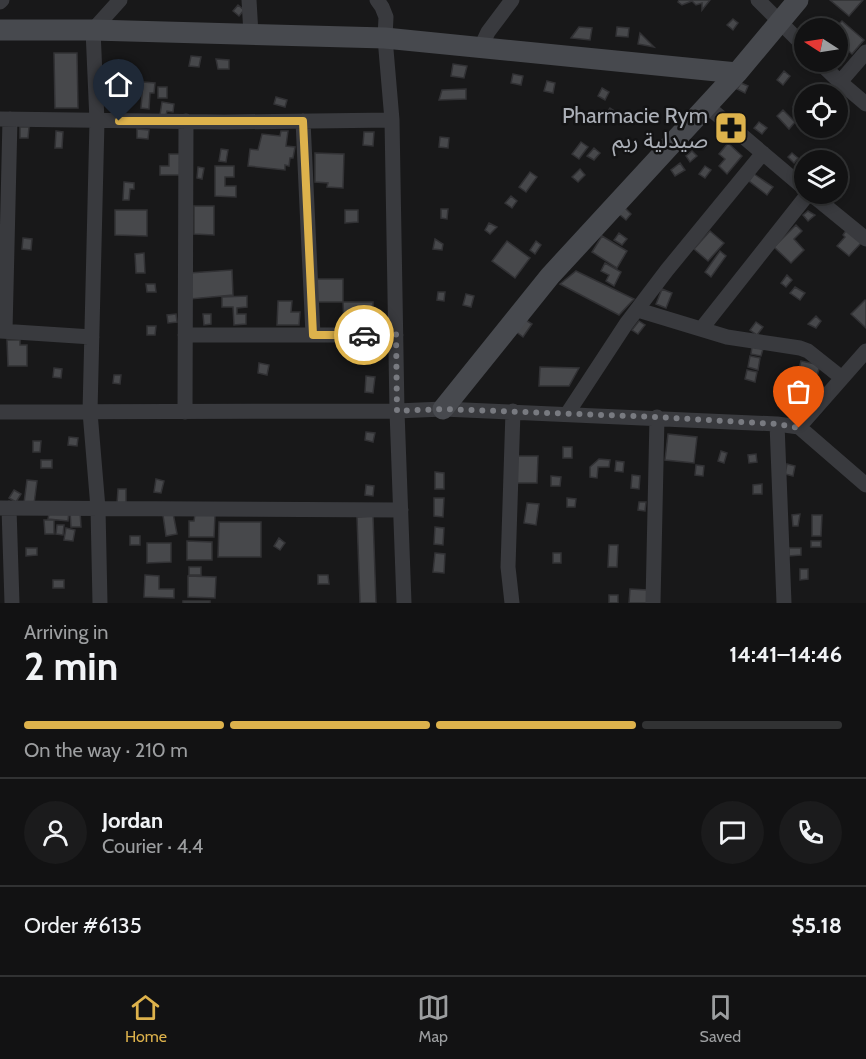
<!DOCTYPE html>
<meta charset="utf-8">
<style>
body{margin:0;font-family:Cabin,"Noto Sans Arabic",sans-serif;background:#1b1b1c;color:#f1f3f6;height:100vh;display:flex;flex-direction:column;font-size:22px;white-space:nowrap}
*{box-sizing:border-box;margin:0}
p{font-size:20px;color:#9c9ea0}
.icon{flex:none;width:33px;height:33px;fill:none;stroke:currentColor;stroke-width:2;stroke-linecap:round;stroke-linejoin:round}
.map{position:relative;height:603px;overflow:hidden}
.panel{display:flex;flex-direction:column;background:#121213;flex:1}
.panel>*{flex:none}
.needle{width:39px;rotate:282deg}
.controls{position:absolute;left:794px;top:18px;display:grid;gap:12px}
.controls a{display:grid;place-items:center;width:54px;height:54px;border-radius:50%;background:#121213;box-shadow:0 3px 9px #0003,0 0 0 2px #313233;font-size:30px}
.pin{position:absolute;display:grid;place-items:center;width:51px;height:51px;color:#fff;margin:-62px -26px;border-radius:50% 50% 50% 0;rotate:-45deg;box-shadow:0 0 6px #0007}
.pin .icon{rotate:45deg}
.courier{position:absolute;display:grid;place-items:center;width:60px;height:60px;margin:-30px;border:4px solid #ddb24c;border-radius:50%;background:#fff;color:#222;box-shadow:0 2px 8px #0007}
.summary em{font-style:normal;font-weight:700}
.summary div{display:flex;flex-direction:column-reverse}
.summary{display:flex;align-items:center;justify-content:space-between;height:102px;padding:0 24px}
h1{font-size:39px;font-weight:700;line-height:45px}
.bar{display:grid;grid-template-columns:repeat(4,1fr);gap:9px 6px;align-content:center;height:72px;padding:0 24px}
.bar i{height:8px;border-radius:4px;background:#313233}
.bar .active{background:#ddb24c}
.bar p{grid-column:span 4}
.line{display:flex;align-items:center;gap:15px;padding:0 24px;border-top:2px solid #313233}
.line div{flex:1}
.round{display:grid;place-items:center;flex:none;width:63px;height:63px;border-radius:32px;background:#1b1b1c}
.dock{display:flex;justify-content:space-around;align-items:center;height:84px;border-top:2px solid #313233;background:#121213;font-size:16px;color:#9c9ea0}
.dock a{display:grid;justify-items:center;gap:3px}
.dock .active{color:#ddb24c}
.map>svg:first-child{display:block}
.building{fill:#47484b;stroke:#323235;stroke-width:1.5}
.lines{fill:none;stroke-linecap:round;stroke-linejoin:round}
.street{stroke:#393a3e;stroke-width:15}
.secondary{stroke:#47494e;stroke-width:21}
.done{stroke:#787a80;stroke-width:6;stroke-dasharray:0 10.8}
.route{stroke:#ddb24c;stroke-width:8}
.labels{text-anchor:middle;stroke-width:5;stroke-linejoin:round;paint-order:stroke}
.poi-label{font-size:22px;fill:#abafb7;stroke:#131314;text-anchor:end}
</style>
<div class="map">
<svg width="866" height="603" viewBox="0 0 866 603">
<rect width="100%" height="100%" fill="#181819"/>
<!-- building -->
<path class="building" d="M679,0H710L702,10V3L696,5L692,1L682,5L678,2Z
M830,0H863L849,16Z
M238,5L244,10L239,16L233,11Z
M733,19L738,23L733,30L727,25Z
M842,21L864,40L852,54L837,41V28H835Z
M579,27L592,28L590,40L571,38Z
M617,27L629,28L628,37L616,36Z
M640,33L654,47L638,44Z
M54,53H77L78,108H55Z
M191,56L201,57L199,67L189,66Z
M216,59L229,60V69H218Z
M453,64L467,66L464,78L451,76Z
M784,71L790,76L783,85L777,80Z
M513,74L523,76L521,85L511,83Z
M547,81L555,83L553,93L544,91Z
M143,82L155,83L154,93H150L149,109L141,108Z
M741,83L748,86L745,93L737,89Z
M158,87H167V98H158Z
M602,88L609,92L605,100L598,96Z
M466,89V99L439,100L442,90Z
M126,91L133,92V101H125Z
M800,94L804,97L803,113L793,107Z
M276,97L287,100L285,107L274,104Z
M162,102L174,104L173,112L167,111L166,115H160Z
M610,108L616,112L609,122L603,118Z
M783,110L795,122L789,129L777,116Z
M759,122L767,128L762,134L754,128Z
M20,127H29L28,138H20Z
M137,129L149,130L148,139L137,138Z
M56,131L63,132L62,148H55Z
M281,131H288L286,146L295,147L293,158H290L289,166L285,165V170L248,166L250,149L258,150L262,134L280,136Z
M364,132H374L373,146L363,145Z
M440,137L449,138L448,148L439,147Z
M581,142L588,147L579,159L572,154Z
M728,143L742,156L727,174L719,166L725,159L719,154Z
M594,148L600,153L594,160L587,156Z
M221,149L228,150L226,162L219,161Z
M692,151L697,156L690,162L686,156Z
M315,153L344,154L343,188L327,187L328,183L315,182Z
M792,153L798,158L794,163L788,157Z
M169,154H182V175H160V166H169Z
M680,163L685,170L675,176L671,170Z
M215,166H234V177H225V186H236V197L215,196Z
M705,166L711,170L705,178L699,174Z
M198,167L204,168L202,179L197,178Z
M580,169L585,175L578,182L572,177Z
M530,172L537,177L526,192L519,187Z
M754,174L773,187L767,195L749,181Z
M124,182L134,183V189H130L129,200H123Z
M511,196L517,201L512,208L505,203Z
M194,206H214V235L194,234Z
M625,208L631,214L626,220L619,214Z
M441,209H448L447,219L441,218Z
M115,210H147V236L115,235Z
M345,210H358V222L345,223Z
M808,211L815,215L808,221L803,215Z
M489,223L497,227L490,234L485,230Z
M796,225L802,231L794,239L804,250L791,263L774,247Z
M847,229L862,242L849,256L837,246L845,237L843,235Z
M710,231L724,243L708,261L694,249Z
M619,233L627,239L622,245L614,240Z
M602,236L627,251L617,268L592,252Z
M23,238L32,239L31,250L22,249Z
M435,239L443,244L442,250L433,249Z
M507,241L530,258L515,278L492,261Z
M536,241L541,245L535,254L530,250Z
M720,251L726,256L711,277L705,272Z
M144,253L145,273H136L135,254Z
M605,263L621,272L614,286L606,281L609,275L601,271Z
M232,270L233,295L190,299L189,273Z
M576,271L634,299L619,315L560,284Z
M787,275L792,280L786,287L781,283Z
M317,279H343V302H317Z
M146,284H155L156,292H147Z
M795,287L805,293L800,300L790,293Z
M662,289L672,293L666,308L656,304Z
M438,292H445L444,301L437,300Z
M466,294L474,296L471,307L463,305Z
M247,296V307L237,308V314H246V324L234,325L233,307H222V297Z
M865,300L866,301V328L851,314Z
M278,301H292L291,312H300L299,325H277Z
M343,302H373V325H344Z
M176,314L177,322L168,323L167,315Z
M203,314H211V324L204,325Z
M816,316L821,321L816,328L808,324Z
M524,319L532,324L523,337L515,331Z
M639,321L645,325L638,334L632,330Z
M756,322L763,327L757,335L750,330Z
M147,326H156L155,335H147Z
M7,340H20V345H27V366H8Z
M752,347L763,349L761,356L751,354Z
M750,356L760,358L758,370L748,367Z
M801,361L820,365L813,391L789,385L791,377L810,382L812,372L799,369Z
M259,363L269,365L267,375L258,373Z
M540,367L579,368L569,386H539Z
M54,368L62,369L61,378L53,377Z
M747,370L757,372L755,382L745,379Z
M114,375H121L120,384L113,383Z
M366,376L375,377L373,393L365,392Z
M366,432L375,433L373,442L365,440Z
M668,434L697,437L694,463L665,460Z
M69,437L78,438L77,446L68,445Z
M33,441H41L40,452H33Z
M563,447H572V458H563Z
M721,451L727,453L724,463L718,461Z
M756,454L757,462L749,463L748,455Z
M516,456H538L537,483H515Z
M599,459L610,460L609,467H598L597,478L590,477V467Z
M41,460H52V468H41Z
M616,461L624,462L623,472L615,471Z
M787,464L795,466L793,476L785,474Z
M696,465L704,466L703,476L695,475Z
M435,472L444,473V489H435Z
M632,475L640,476L639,489L631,488Z
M551,476L561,477L560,486H551Z
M156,479L164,481L161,493L154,492Z
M27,480L37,481L34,504L24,503Z
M762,484V494H753V485Z
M366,485L374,486L373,496L365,495Z
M118,489H126V504H117Z
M14,490L21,494L16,502L9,498Z
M434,498H444L443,517L434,516Z
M567,498L576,499L575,507H567Z
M639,502H646L645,511L638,510Z
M527,503L539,504L536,525L524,523Z
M69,511L68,521L48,519L49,514Z
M70,511H80L81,527H71Z
M173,513L177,534L166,536L163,515Z
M195,514L215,515L214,537H189V521H194Z
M800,514L798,526H793L792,515Z
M812,515H822L821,536H812Z
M373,516L376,603H360L357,517Z
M44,520H54V534H45Z
M219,522H261V557H218Z
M57,525H64L63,535L56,534Z
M435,527L444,528L443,545L434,544Z
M66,528L75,530L73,541L64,540Z
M130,536H140V545H130Z
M279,538L285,543L280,550L274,546Z
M187,541L212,542V560H187Z
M811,541H821V547H811Z
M147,543H171V562L147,563Z
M609,545H618L617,567H608Z
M26,548H37V555L26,556Z
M789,548H801V555L789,556Z
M435,553L445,554L444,573L433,572Z
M553,553H561V563H553Z
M189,567H201V575H189Z
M800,569H808V579L800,580Z
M145,575L159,576V589H174V598L144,597Z
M318,575H328L329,584H318Z
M188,576L216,577L215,598L188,597Z
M53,580H64V588H53Z
M630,589L648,590L647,603H629Z
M609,595H618V603H609Z
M183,601H210V603H183Z"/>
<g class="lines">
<!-- street -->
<path class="street" d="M249,0L251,34
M377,0L382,7L386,17L385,38L392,120L397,411L404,603
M758,0L804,46
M0,2L2,0
M481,47L488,32L512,0
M819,62L840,82L866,104
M840,82L866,52
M707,106L804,188
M0,119L224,122L392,120
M303,121L313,335
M811,194L866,239
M638,310L727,337L800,348L808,351L842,378
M702,328L808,194
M0,331L92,337
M5,331L10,119
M185,335H396
M0,412L397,411L443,409L777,424L799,427L866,485
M185,412L186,121
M567,414L626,324L667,270L763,153
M777,424L784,603
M799,427L866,351
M0,508L401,510
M9,508L12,603
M100,603L98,508L90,412L97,121L93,30L120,0
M512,603L508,567L513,411
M653,603L657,417"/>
<!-- secondary -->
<path class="secondary" d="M0,30H93L385,38L737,73
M443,409L550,276L737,73L798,0"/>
</g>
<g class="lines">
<!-- done -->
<path class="done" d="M364,335L396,334L397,411L443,409L657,417L777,424L799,428"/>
<!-- route -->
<path class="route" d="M119,121H303L313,335H364"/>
</g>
<!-- icons -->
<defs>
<g id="pharmacy-square" transform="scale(1.725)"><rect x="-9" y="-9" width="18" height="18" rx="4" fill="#ddb24c" stroke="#131314"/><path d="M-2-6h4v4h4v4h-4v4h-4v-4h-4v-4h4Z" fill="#111"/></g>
</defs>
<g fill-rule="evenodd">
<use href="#pharmacy-square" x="731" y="128"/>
</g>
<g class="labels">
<!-- poi labels -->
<g class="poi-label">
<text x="708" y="123">Pharmacie Rym<tspan x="708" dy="25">صيدلية ريم</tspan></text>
</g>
</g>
</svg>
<div class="controls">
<a><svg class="needle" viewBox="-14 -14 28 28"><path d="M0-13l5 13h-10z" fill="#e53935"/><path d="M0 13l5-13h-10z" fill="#9c9ea0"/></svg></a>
<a><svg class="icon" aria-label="locate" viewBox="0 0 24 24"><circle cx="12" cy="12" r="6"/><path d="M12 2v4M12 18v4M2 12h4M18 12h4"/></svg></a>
<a><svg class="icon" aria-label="layers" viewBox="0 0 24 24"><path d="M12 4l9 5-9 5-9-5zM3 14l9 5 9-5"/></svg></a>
</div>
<div class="pin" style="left:799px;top:428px;background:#ea580c"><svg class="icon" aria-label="bag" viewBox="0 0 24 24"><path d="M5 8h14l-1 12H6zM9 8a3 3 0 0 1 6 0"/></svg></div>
<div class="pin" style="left:119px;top:121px;background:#1f2937"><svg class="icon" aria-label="home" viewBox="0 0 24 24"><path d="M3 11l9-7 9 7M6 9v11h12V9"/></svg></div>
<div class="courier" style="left:364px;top:335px"><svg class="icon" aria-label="car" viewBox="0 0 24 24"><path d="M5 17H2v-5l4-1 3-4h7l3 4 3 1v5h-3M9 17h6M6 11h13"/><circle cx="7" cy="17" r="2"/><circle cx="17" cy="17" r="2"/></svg></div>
</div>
<section class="panel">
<div class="summary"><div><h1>2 min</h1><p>Arriving in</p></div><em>14:41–14:46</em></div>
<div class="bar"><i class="active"></i><i class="active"></i><i class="active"></i><i></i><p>On the way · 210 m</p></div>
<div class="line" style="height:108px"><a class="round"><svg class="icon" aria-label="person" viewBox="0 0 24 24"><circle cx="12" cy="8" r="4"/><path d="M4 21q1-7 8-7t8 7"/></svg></a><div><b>Jordan</b><p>Courier · 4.4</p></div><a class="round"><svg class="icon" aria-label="chat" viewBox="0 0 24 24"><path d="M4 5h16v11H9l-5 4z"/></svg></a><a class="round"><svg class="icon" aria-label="phone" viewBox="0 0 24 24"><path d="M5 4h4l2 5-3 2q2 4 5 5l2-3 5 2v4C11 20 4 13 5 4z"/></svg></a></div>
<div class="line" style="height:78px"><div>Order #6135</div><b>$5.18</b></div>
</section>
<nav class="dock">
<a class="active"><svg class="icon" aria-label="home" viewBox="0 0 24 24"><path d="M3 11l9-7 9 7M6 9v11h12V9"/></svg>Home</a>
<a><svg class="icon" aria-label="map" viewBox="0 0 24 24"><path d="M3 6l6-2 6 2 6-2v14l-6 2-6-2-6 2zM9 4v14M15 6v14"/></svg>Map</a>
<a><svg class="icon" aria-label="saved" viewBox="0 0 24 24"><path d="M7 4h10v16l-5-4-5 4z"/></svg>Saved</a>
</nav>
